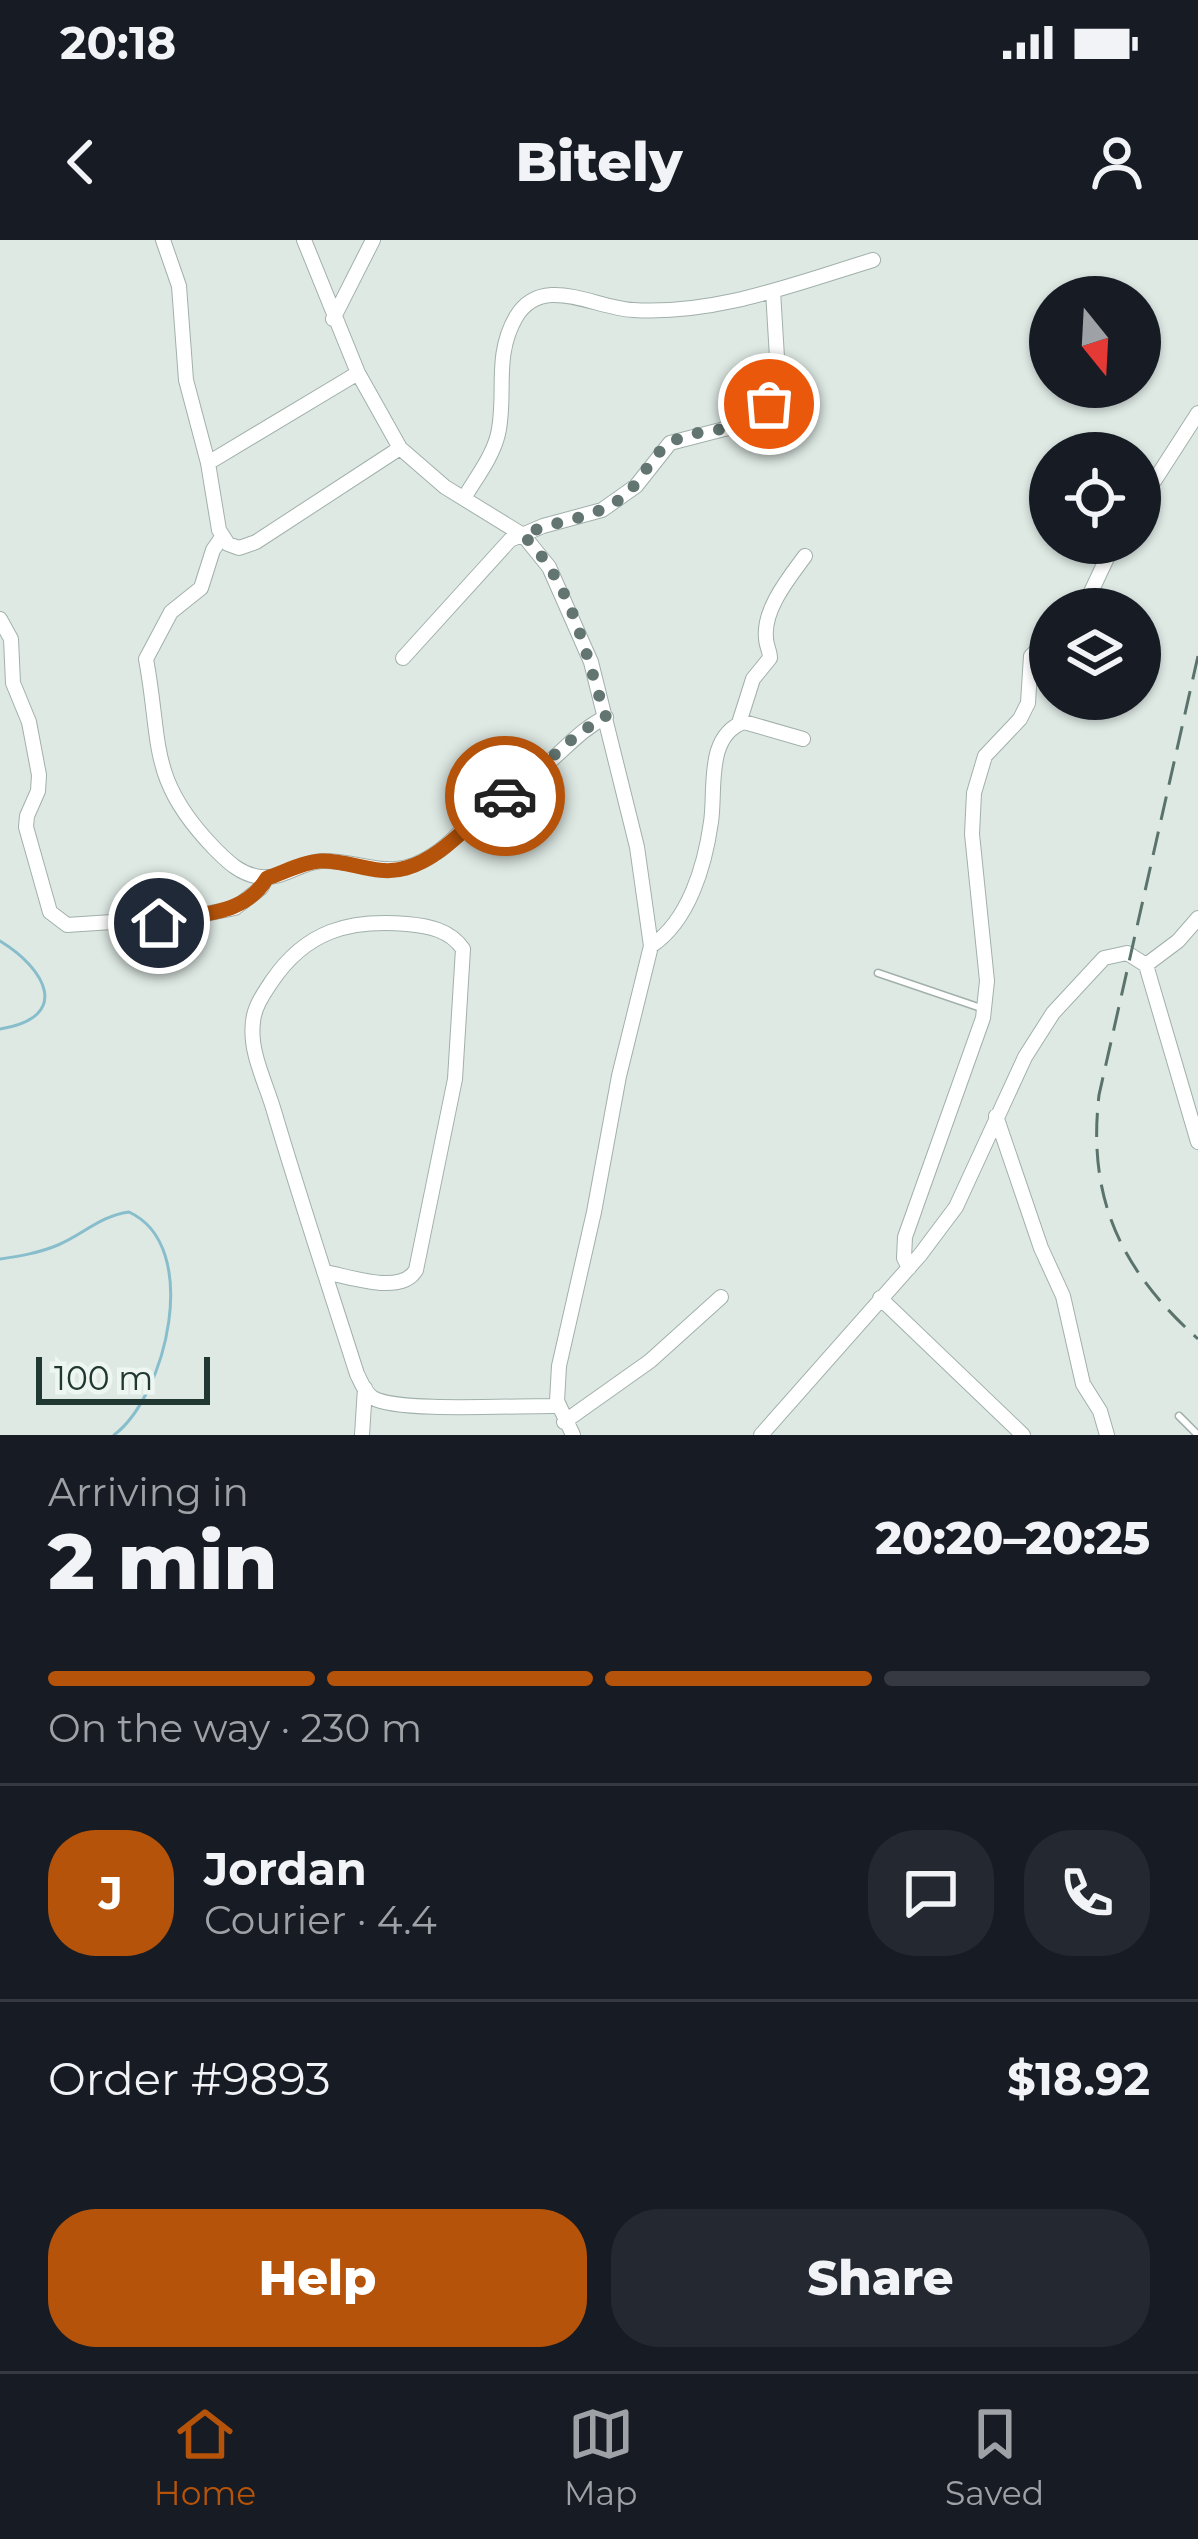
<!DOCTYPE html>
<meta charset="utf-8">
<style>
body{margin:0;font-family:Montserrat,sans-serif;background:#242831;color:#f1f3f6;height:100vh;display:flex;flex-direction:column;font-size:45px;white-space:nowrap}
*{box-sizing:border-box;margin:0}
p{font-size:39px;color:#9ea1a6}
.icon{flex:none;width:66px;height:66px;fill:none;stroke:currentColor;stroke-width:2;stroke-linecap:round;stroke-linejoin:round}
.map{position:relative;height:1195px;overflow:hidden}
.sheet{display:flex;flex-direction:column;background:#171b24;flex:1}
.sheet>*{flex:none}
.needle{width:78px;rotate:162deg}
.controls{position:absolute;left:1029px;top:36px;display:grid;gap:24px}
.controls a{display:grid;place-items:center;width:132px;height:132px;border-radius:50%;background:#171b24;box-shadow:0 3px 9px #0004;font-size:60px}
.scale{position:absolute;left:36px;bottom:30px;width:174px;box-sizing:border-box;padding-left:12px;border:6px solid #203732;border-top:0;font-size:33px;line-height:42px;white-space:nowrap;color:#203732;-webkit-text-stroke:9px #eef6f2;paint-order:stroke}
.pin{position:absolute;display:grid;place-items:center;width:102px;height:102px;color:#fff;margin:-51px;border:6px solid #fff;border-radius:50%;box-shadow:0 3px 12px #0007}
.courier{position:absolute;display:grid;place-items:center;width:120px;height:120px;margin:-60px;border:9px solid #b45309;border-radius:50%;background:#fff;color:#222;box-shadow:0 3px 15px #0007}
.overview em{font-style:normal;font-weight:800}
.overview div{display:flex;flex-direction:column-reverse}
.overview{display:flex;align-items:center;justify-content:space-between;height:204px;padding:0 48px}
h1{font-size:78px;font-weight:800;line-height:90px}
.bar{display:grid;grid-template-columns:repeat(4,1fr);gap:18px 12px;align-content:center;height:144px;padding:0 48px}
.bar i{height:15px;border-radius:9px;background:#363941}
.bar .on{background:#b45309}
.bar p{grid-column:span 4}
.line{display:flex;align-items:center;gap:30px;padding:0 48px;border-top:3px solid #363941}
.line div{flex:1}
.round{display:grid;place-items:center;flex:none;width:126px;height:126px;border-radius:48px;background:#242831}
.primary-button{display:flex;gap:24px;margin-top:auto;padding:24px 48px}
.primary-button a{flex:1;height:138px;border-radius:48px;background:#b45309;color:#fff;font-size:48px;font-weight:800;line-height:138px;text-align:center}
.primary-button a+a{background:#242831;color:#f1f3f6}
.status{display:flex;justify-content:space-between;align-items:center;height:84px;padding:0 60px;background:#171b24;direction:ltr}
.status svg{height:33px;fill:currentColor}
header{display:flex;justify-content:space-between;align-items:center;height:156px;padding:0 48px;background:#171b24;font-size:54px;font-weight:800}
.menu{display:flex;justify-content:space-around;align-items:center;height:168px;border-top:3px solid #363941;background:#171b24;font-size:33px;color:#9ea1a6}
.menu a{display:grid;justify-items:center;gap:6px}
.menu .on{color:#b45309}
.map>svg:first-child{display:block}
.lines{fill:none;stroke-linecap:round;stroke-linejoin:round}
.stream{stroke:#88becb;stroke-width:3}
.service-casing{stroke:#a1b0ab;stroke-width:9}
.minor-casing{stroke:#a1b0ab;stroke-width:16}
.service{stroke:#fff;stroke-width:6}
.minor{stroke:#fff;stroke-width:14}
.rail{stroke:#5a736d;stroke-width:3;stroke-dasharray:24 12;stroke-linecap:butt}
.done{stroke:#627570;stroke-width:12;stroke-dasharray:0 21.6}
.route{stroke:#b45309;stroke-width:15}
</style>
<div class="status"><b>20:18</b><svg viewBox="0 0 49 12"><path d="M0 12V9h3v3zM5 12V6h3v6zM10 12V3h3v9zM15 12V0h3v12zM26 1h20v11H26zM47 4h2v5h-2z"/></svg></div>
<header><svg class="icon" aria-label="back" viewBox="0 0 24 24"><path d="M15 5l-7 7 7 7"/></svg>Bitely<svg class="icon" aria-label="person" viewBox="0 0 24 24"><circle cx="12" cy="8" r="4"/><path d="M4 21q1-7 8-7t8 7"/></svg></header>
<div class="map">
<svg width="1198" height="1195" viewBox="0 0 1198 1195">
<rect width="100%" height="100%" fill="#dee9e4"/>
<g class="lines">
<!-- stream -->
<path class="stream" d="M0,701C45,728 73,777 0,789
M0,1019C20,1016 39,1013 58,1005C84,994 100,976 129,972C203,1006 166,1156 114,1195"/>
<!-- service casing -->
<g class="service-casing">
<path id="service" d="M878,733L981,768
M1179,1176L1198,1195"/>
</g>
<!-- minor casing -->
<g class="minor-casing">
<path id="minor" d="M163,0L179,46L186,140L208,223L219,290L228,304L239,308L256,302L400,208
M304,0L358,133L400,208L445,247L523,295L549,327L591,422L637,607L651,706L619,836L594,972L559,1126L557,1161L573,1195
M333,79L373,0
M208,223L358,133
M464,258C476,238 493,216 498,194C507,154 493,117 516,77C542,33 594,68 633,70C716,75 794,44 873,20
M1140,263L1198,173
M222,297L213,310L201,348L171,372L146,419C162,504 147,539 215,609C228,622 241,635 261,637C281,640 301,622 322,621C367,620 390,645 436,613C451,603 462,589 477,577C500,558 526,542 549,522C568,506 583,488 606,477
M1083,369L1114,303
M0,379L11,399L13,443L29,482L39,535L38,551L27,576L26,587L50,672L67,685L112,682L146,686L235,668L261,648L267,637
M403,418L510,300L543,286L602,270L636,246L670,203L736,186L763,172L778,134L773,51
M739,483L753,439L770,418C770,411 766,405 766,398C763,369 789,338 805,316
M651,706C689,681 705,625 711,582C716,550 705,496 744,482L803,499
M1146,725L1178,701L1198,678
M996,876L1041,1008L1063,1056L1083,1144L1100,1171L1107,1195
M909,1028L904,1018L905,997L983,778L987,741L972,594L974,553L985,516L1020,479L1028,463L1031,416L1050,398
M324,1032C349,1036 401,1056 416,1030L455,839L463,709C450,690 429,686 407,684C349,679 306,691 272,741C264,753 254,767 253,782C249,812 266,843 274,871C300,959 329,1046 357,1134C361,1142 365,1153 373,1158C399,1173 522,1165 558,1166
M880,1058L1023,1195
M564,1182L650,1121L721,1057
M362,1195L365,1148
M761,1195L920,1015L956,967L1025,817L1053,773L1104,718L1127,713L1146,725L1198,902"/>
</g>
<!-- service -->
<use href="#service" class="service"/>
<!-- minor -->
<use href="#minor" class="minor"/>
<!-- rail -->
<path class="rail" d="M1198,416L1099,855C1087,959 1121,1030 1198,1099"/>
</g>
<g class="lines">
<!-- done -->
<path class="done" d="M505,556C541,533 568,495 606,477C585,415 573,343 523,295C554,280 590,280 619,260C641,244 651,216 667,205C697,183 745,199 769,164"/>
<!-- route -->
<path class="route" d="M159,683C198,672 243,678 267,638C285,632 303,622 321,621C351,620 376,637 406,628C445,617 472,578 505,556"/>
</g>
</svg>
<div class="controls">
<a><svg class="needle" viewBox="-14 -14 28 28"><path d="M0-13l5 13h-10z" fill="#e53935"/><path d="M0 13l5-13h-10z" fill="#9ea1a6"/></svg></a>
<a><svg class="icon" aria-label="locate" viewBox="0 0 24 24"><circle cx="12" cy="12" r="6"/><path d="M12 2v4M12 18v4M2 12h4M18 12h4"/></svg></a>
<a><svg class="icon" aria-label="layers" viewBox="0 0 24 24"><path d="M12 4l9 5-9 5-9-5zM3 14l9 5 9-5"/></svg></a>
</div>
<div class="scale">100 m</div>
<div class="pin" style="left:769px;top:164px;background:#ea580c"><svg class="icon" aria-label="bag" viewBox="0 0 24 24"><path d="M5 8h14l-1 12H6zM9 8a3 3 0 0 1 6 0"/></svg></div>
<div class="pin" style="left:159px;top:683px;background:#1f2937"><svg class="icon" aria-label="home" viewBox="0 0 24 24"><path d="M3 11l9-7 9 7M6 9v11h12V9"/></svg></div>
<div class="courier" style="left:505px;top:556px"><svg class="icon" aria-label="car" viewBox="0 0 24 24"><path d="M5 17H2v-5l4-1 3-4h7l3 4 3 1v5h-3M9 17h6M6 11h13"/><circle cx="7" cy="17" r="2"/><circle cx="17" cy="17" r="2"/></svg></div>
</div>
<section class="sheet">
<div class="overview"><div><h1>2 min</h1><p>Arriving in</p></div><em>20:20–20:25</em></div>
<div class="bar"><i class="on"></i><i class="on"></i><i class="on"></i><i></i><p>On the way · 230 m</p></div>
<div class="line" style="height:216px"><b class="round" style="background:#b45309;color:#fff">J</b><div><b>Jordan</b><p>Courier · 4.4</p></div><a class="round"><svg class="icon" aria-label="chat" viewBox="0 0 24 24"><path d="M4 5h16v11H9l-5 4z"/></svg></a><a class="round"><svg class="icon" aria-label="phone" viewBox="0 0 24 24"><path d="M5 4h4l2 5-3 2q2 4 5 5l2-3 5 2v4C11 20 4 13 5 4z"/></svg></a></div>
<div class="line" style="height:156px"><div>Order #9893</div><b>$18.92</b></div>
<div class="primary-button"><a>Help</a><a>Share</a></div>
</section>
<nav class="menu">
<a class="on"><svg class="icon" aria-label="home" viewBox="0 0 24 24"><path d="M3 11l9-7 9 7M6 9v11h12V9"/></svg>Home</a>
<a><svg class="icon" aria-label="map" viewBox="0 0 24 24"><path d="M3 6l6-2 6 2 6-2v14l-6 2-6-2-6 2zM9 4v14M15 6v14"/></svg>Map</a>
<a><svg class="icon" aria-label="saved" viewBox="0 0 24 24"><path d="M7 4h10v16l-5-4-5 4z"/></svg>Saved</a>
</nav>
